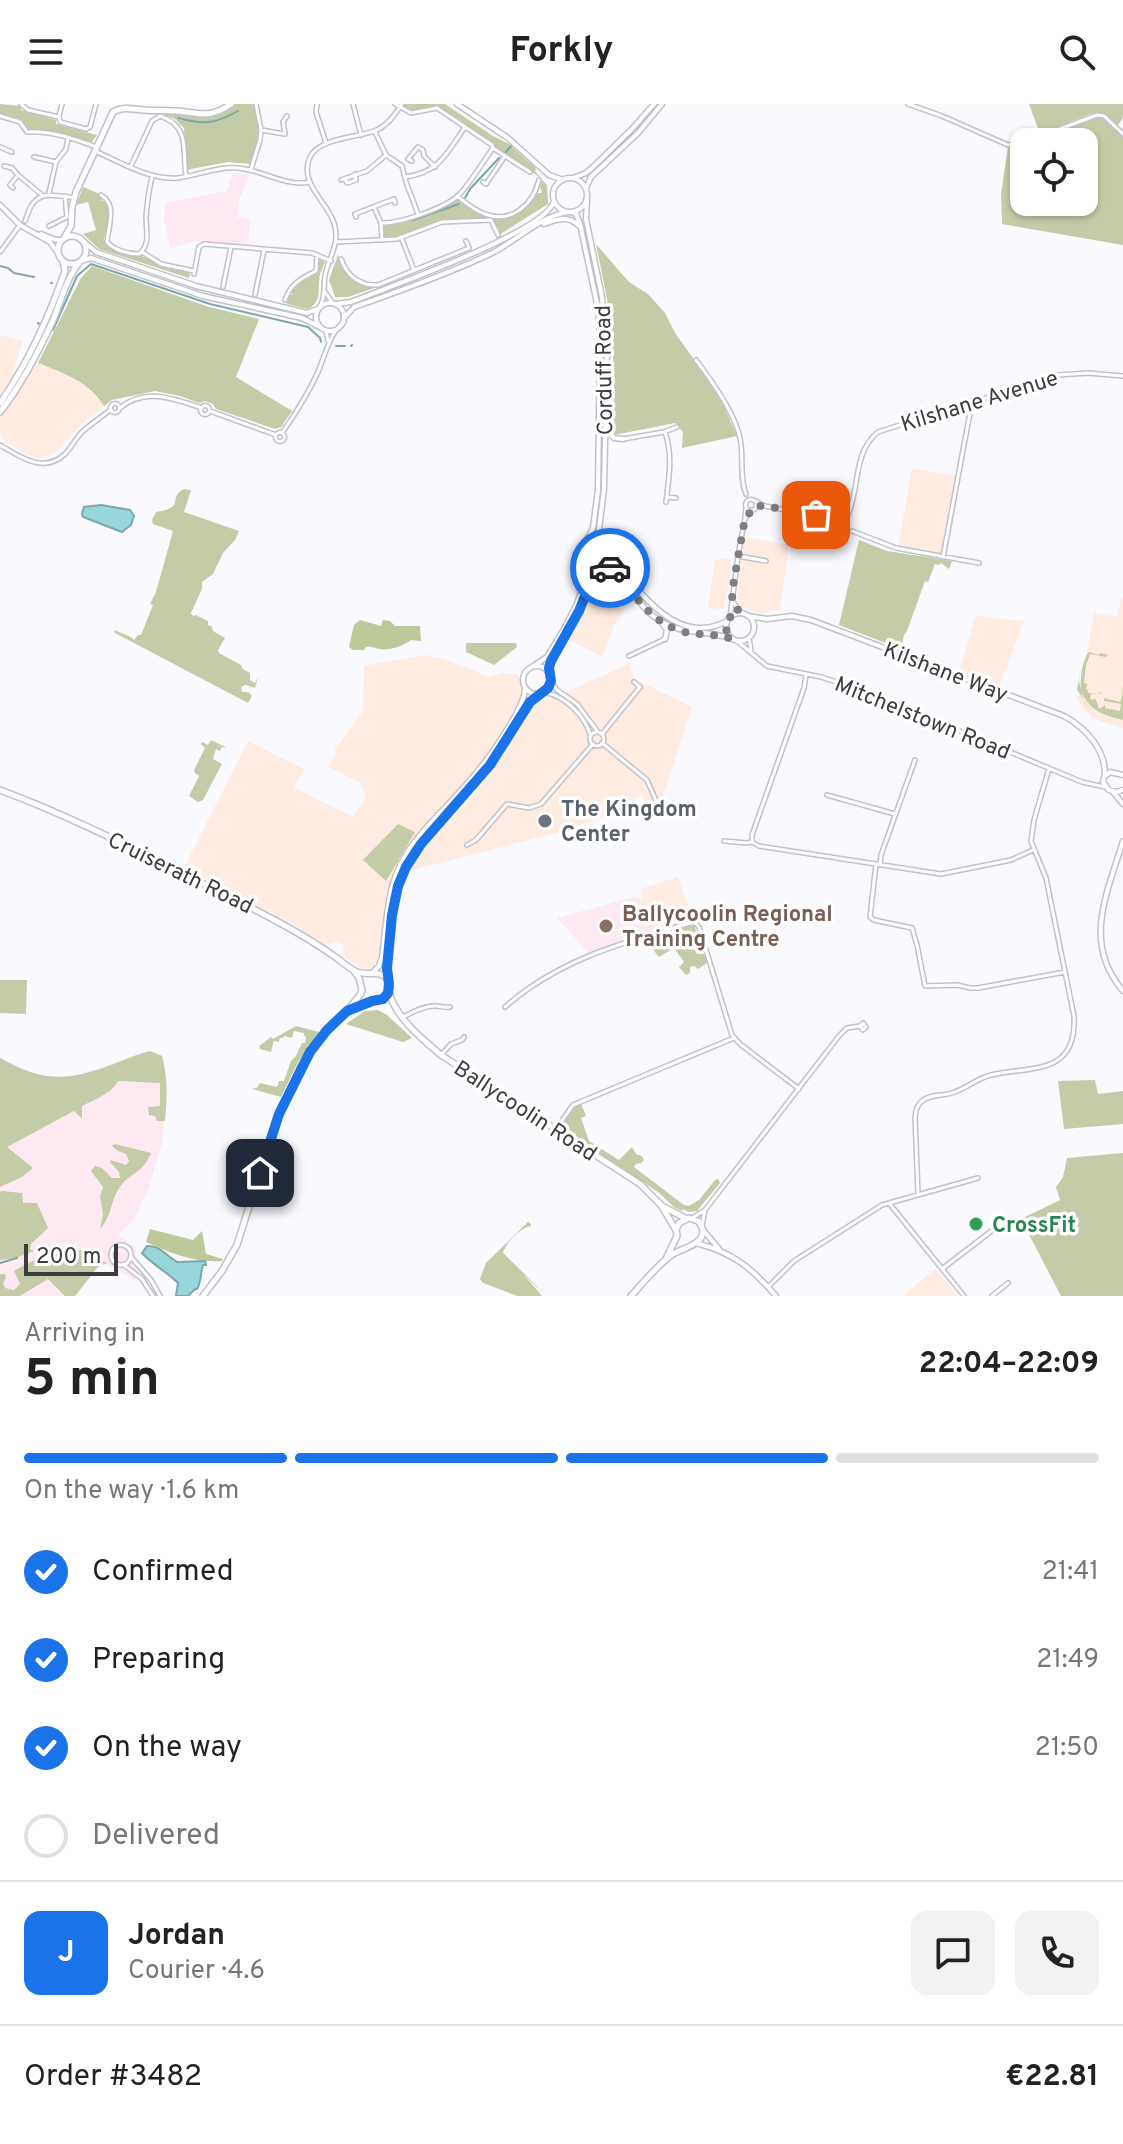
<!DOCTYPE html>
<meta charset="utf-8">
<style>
body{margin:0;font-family:Overpass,sans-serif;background:#f2f2f2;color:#222;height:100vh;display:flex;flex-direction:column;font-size:30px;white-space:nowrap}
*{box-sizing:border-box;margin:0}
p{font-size:26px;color:#767676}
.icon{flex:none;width:44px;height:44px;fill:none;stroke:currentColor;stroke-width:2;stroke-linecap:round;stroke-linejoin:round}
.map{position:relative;height:1192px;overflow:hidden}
.details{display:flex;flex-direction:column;background:#fff;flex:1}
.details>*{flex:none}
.buttons{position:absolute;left:1010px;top:24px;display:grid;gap:16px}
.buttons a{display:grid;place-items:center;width:88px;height:88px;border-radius:16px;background:#fff;box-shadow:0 2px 6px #0004;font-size:40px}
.scale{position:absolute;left:24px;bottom:20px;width:94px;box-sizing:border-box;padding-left:8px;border:4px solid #3c3c3f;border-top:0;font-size:22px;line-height:28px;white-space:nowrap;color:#3c3c3f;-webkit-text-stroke:6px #fff;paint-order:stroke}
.pin{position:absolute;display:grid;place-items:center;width:68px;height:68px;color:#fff;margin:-34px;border-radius:16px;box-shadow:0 4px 12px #0006}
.courier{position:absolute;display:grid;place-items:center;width:80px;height:80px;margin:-40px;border:6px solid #1a73e8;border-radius:50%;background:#fff;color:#222;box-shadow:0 2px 10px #0007}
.head em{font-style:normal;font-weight:700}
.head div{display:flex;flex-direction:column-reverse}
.head{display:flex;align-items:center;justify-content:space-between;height:136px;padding:0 24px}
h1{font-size:52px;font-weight:700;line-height:60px}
.bar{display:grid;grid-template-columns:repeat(4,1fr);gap:12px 8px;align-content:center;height:96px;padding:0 24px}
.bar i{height:10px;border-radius:6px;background:#e0e0e0}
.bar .on{background:#1a73e8}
.bar p{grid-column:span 4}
.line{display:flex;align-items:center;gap:20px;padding:0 24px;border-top:2px solid #e0e0e0}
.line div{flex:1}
.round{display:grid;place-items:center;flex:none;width:84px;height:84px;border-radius:16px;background:#f2f2f2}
ol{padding:0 24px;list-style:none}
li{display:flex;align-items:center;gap:24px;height:88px}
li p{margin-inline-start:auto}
li .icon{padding:8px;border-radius:50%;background:#1a73e8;color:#fff;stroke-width:4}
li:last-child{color:#767676}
li i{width:44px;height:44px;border:4px solid #e0e0e0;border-radius:50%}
header{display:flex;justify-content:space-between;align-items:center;height:104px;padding:0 24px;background:#fff;font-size:36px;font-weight:700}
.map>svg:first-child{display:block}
.commercial{fill:#feebe2}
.education{fill:#fde9f2}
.green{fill:#c3cca6}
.forest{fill:#bec99a}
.water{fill:#97d6db;stroke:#7ca8ac;stroke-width:2}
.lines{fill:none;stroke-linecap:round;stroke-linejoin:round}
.stream{stroke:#7ca8ac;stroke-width:2}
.minor-casing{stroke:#c1c1c9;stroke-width:6}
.tertiary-casing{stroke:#c1c1c9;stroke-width:7}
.secondary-casing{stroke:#c1c1c9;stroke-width:8}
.minor{stroke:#fff;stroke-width:3}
.tertiary{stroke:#fff;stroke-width:4}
.secondary{stroke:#fff;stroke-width:5}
.done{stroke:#7e7e82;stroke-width:8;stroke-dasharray:0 14.4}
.route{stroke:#1a73e8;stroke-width:10}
.worship-dot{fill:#6b7280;stroke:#fff;stroke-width:3}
.education-dot{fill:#8d6e63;stroke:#fff;stroke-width:3}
.leisure-dot{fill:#2e9e5b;stroke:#fff;stroke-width:3}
.labels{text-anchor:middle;stroke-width:7;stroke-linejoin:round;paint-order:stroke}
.street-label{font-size:22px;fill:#3c3c3f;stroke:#fff}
.worship-label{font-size:22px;font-weight:bold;fill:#5b616d;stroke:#fff;text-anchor:start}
.education-label{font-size:22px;font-weight:bold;fill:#785e54;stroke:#fff;text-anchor:start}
.leisure-label{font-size:22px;font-weight:bold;fill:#27864d;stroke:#fff;text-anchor:start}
</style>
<header><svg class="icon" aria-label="menu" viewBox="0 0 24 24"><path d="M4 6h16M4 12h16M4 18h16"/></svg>Forkly<svg class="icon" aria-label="search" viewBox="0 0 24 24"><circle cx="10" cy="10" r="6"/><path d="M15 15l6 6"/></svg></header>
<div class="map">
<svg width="1123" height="1192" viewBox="0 0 1123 1192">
<rect width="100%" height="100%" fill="#f9f9fe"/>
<!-- commercial -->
<path class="commercial" d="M0,231L23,237L12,272L0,291Z
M38,259L62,269L95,287L104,302L84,318L54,350L41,354L28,351L2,335L0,331V314Z
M912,364L961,373L947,453L898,444Z
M744,433L789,441L780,506L763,509L755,508L741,503L738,498L737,490Z
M722,454L731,455L729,479L723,505L708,504L715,455L718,457Z
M592,491L624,505L618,518L616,517L602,552L569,536Z
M1123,495V606L1121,615L1123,616V624L1092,614L1077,595L1081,582L1094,509L1117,513L1121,496Z
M976,512L1024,517L999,582L959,567Z
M425,551L445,555L489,573L502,569L518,570L522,591L487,652L452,695L418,729L401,753L392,771L385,794L379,849L374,862L369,865L360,864L345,853L343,840L338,837L325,841L292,820L184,764L248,637L304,665L294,684L353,713L366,694L360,679L329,663L337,648L334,646L363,608L364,562Z
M629,560L633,574L692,603L661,698L647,703L642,691L614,709L563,727L408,767L417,752L438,727L468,699L492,667L531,605L538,598L551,595Z
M678,773L692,812L691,815L687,818L651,829L641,796L643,795L640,785Z
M935,1165L957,1192H905L904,1191Z"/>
<!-- education -->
<path class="education" d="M233,69L250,71L240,93L237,113L250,115L248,141L197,137L170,144L164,115L165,99L227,87Z
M634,793L641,796L651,829L589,849L557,814Z
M150,947L162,952L167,979L162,1039L149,1083L134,1115L118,1131L136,1143L135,1153L144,1162L134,1176L106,1159L98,1163L75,1192H2L0,1191V954L37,971L56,974L72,973Z"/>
<!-- green -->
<path class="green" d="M0,0L21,2V6L56,16V20L97,31L91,39L35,25L28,26L22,18L0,10Z
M236,0H255L259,31L251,60L228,58L186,66L184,24L175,15L163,10C192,10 211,22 236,0Z
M405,0H445L493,32L509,40L536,64L535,67L541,74L527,65V62H523L438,3C425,2 416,12 403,2Z
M1029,0H1123V14L1117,22L1104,9H1093L1040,30Z
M1097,12L1105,16L1123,32V141L1002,120L1001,90L1008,43L1023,41L1024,98H1084V38H1071L1066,24Z
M542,76L547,81L548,100L499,131L498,127L499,124L496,123L492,116L442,117L396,134L383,135L382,121C408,119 434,108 456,95C464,99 471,105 479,109C502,120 525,110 537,89H541L542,87L540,84Z
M83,83L100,90L102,95L101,97L106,96C112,108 107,122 104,135C111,151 131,147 144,153C158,160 172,164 188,168L190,170L189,174L99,145L83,130L96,126L88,98L76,101Z
M596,140L629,178L648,190L665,209L675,229L718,289L737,332L682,344L683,328L675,319L614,331L613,249L607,195Z
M338,151C344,171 356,180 377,183L348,193H335L329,176Z
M318,155L325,158C324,160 321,168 320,170C317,184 323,198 308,205L287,200L289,191H293L291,189L298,178L318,167Z
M92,162L209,203L259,215L236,273L292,307L281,323L275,325L216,305L213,300L205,297L199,299L180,292L155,287L112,296L104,302C90,278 63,269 38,259L81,174Z
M184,385L191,386L184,408L239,427L235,436L223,449L213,470L202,478V485L191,509L193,512L196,511L208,517V521L212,523L213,527L225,534L218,546L219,549L241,561L243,565L250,569V576L255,579L258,573L255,584L246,581L241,583L242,588H248L252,592L248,599L115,529L114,526L131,533L134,536L138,531H141L153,501L150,500L156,488L173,427L153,420L152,416L156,408C188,403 166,394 184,385Z
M859,436L887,447L952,457L949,465L941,459L939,461L935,460L928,478L925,477L907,527L904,531L901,545L839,521Z
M466,539H516L517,543L494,561L466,548Z
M1089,548L1099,551L1100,549L1108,551L1106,553L1090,550L1086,561L1084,579L1087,580L1086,585L1088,586V589L1099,590L1100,588L1101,590H1091L1090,595L1093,596L1094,594L1096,596L1099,605L1105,601V604L1120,607L1121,600L1104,597V594L1120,598L1122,593L1123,582V616C1101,610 1092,608 1081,588L1084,597L1091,606L1077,586L1083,555L1079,577L1081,586C1080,574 1082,557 1089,548Z
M211,636L227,644L222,643L220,647L216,645L213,655L222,660L203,696L198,698L189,692L199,672L195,669L194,666L205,644L201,640L202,638L208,641Z
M398,720L415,728L386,777L363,756Z
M694,821L707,859L698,865L694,862L690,863V869L686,871L679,863L684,858L674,844L659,853L647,838L651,832Z
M0,876H27L26,910L0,909Z
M378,906L387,911L412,934L403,938L346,920L365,907Z
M296,922L319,928L297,960L281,993L252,985L257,984L260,979L277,983L279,977H284L291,957L296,952L302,939H305L306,933L304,932V929L294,927L292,934L284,932L283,934H280L279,938L274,937L271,948L260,945L259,942L271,933L273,935Z
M150,947L162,952C168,975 167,995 165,1017H157L155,1012L149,1011L148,1003L160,1002V979L118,977C112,989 94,996 82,1002V1015L74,1007L7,1043L33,1064L22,1073L0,1083V954C44,979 68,977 114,960C126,955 138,950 150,947Z
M1095,976L1098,990L1123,987V1020L1064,1025L1058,977Z
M581,999L586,1012L581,1014L589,1037L619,1056L632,1043L636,1050L642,1052L644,1056L641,1059L636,1060L634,1063L684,1101L689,1102L699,1096L715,1076L718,1075L720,1079L697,1107L689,1108L683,1105L682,1107L674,1103L658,1088L559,1023L574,1002Z
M115,1040L151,1049C142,1071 130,1068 120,1083C110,1097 113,1110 100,1125L103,1110L100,1093L103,1083L91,1067L95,1062L102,1064L112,1074H120L119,1068L110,1058L111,1056L126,1061L129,1057L126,1050L118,1047L112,1042Z
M1123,1049V1192H1061L1021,1115L1060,1096L1056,1083L1063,1073L1067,1054Z
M2,1087L22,1089L23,1099H37L48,1124L31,1140L30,1145L34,1147L16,1154L0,1156V1088Z
M528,1118L531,1120V1122C520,1124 506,1138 503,1149L547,1192L524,1171L542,1192H517L483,1179L480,1175L486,1159Z
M83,1146L91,1147L90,1151L107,1159L98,1163L75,1192H65L48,1175L20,1192H0V1170H5L6,1173L3,1179L5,1184L14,1186L20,1180L14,1167C41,1151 52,1149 83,1146Z"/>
<!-- forest -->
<path class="forest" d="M360,516L381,522L383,516L390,517L395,522H420L421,537L411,536C404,542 388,547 379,545C374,544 371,542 366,543L364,546H353L349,543L354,521Z
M150,1125L193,1136L202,1127L206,1150L223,1155L222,1157C195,1159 170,1149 146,1138Z"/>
<!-- water -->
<path class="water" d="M101,401L130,406L134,412L131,421L122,428L83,413L82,410L84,403Z
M147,1142C160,1141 166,1152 177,1158L205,1157L206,1161H203C200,1169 202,1177 197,1185H195L188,1192H176L178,1179C167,1168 152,1160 142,1149Z"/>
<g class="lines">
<!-- stream -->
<path class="stream" d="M178,14C204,21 215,20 238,7
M505,49L511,42
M465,94L470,85L499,54
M413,116L459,100
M0,162L8,164L14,169L34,173
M51,179H52
M38,219L39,220
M53,226L77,172L91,160L210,200L308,223L320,234L321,238
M336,242H345
M351,242L352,241
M0,1159L17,1154"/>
<!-- minor casing -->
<g class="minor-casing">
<path id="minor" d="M21,0L28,6L59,13L60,18L86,25L90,23L96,0
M317,0L316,8L326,39
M353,0L361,31
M908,0L942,12L1008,41L1028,37L1097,11L1104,12L1123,30
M0,12L20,18L27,28C49,26 76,35 96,43
M59,12L62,0
M261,26L285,30L283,18L287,12
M375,28L386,51L402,62L406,78L418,110
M0,43L12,48
M493,44L505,52
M95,47C120,58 149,76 177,74C197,72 217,62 238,64C263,66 284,83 310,78
M34,53L56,58
M412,57L408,55L418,43L423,46L424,52L435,63
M4,62L12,64L18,71L10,81L13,84
M131,62L152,17L160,12C191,22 182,47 186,72
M251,65L260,36L261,26L256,0
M18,71L42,91
M405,73C439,69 447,49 465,23
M345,75L347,79L356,76L355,70
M341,76L367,67L385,52
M483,78L486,80L505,52L530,68
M49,89L56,58L66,45L68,34
M101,91C118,101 108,122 107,138C114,146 128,150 139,150C151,140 146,127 146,113C147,100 149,85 152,73
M457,92C466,99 475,107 485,110C511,120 533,101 539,76
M374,103L381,119L382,136
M356,113L355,110L394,95L395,99
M25,117C27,113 28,108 30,104C39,85 59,92 75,94
M381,119C399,120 445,104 459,91C472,77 482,59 493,44L492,41L437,4L411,9L395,0
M49,122L67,113L65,92
M401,133L414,166
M336,138L397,135L442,118L491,116L498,131
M0,148L20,121
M142,148L161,160L194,167
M341,155C347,172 360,182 378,181L469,144L466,137
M194,170L199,143L204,140L312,149L331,157
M223,183L231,143
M325,188L332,198
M255,191L264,146
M285,196C290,180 302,174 316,167L317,151
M320,202C326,192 323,184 325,172C328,153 341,140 334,119C327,97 298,79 310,53C320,33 358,34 377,26C389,20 395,10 402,0
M326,227L328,237
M696,256C711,275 735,310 740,334C744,352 739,373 746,390
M110.5 304a4.5 4.5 0 1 1 9 0a4.5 4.5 0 1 1-9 0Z
M200.5 306a4.5 4.5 0 1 1 9 0a4.5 4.5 0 1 1-9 0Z
M120,304C145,283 175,295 202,304
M210,307L276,331
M665,328C673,351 669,374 666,398
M275.5 333a4.5 4.5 0 1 1 9 0a4.5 4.5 0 1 1-9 0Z
M282,329C296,309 308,290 318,268C324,254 327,239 336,226
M623,335L664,328L677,323
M0,341C20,353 44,370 65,350C71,344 75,336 81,329C90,320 101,314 111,305
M667,393L676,394
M745.5 401a5.5 5.5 0 1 1 11 0a5.5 5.5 0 1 1-11 0Z
M755,397L765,402H756
M765,402L830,415
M746,404L745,414L752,406
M848,411C860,383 853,348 878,328L1058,271L1088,269L1123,272
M837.5 421a4.5 4.5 0 1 1 9 0a4.5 4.5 0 1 1-9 0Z
M837,423L830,415L839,418
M852,427L896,444L979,459
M738,452L766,457
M943,453L970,309L968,299
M734,499L740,509
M730,513L738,452L745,414
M749,534L751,546
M737,537L767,562L821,573L861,586L1082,678L1105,683
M629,552L665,535
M551,577L557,586L577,600L598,628
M543,588C566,592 584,611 591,632
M590 635a7 7 0 1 1 14 0a7 7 0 1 1-14 0Z
M602,630L640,583L634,578
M602,639L647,676L657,699
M1043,686L1049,664
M827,691L895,710
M724,737L746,739L752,738L759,742L941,770L1011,756L1033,746
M752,738V731L804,584L806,571
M467,741L476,736L507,700L529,704L541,700L593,640
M876,760L870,813L874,816L912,824L917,841L925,882L957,881L970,884H978L1065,868
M880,761L881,751L915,656
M695,819L699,823L732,931L740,940L799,985
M505,903C564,851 634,836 707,814
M403,913C412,908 425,901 436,902C441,902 445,904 450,903
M863,919L866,923L863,926L860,922Z
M441,951L451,940L462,936L464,933
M556,1025L573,1001L734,934
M918,1090L915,1013C916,1006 917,1001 922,997C930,990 942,992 952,989C966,985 977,974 991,971C1031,962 1077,972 1074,912L1046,774L1031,737L1034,716L1049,664
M889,1099L964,1192
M692,1114L705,1106
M702,1122L705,1106L839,932L847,924L860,922
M111 1151a10 10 0 1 1 20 0a10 10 0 1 1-20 0Z
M131,1153L151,1176L160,1192
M124,1161L142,1175L153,1192
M942,1165L994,1125
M768,1183L794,1157L882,1101L978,1074
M992,1192L1008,1179"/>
</g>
<!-- tertiary casing -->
<g class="tertiary-casing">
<path id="tertiary" d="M457,0L508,34L549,71L563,76
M553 91a17 17 0 1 1 34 0a17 17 0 1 1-34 0Z
M573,74L586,69L592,64L633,24L654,0
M586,84L591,73L638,29L662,0
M587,96L586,115L602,193L607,243L604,385L599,425V431L602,435
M0,101L20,121L50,138L58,149
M572,108L576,110L580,120L598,204L600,231L598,386L593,424L587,436
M544,120C557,115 569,111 579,122
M41,130L56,136H62
M83,137L96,148L108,152L196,182L307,209L318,205
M81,157L91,154L203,192L302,214L320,223
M316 213a14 14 0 1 1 28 0a14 14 0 1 1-28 0Z
M336,200L351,198C385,184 547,128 554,97
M345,213L354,203C400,187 448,170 492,149C516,137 541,112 568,108
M608,326L614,334L623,335
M579 450a16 16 0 1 1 32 0a16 16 0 1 1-32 0Z
M611,450C615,460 623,467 630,476C653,505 686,539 727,517
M605,462C626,470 635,499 653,512C683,534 702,524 732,535
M726 523a14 14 0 1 1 28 0a14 14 0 1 1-28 0Z
M748,512L767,515L792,512L811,516L1064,612C1086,624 1106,646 1105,672
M662,519L667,526L665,535
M523 576a14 14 0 1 1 28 0a14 14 0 1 1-28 0Z
M532,563L547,553L564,525L576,502L587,473L585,462
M550,570L551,557L579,507L593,472L600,465
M1123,671L1110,668L1104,673L1103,678L1109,686L1116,688L1123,686
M1113,688L1123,700
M1123,737C1107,790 1082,839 1123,887
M372,869L379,862L382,853C387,817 386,784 405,752C421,726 445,705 465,682C484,661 501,637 515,612C520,602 525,594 525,583
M388,875L387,864L394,799L406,763L421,740L490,661L507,638L526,604L539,590
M704,1127L719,1145
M696,1139C732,1148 752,1164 776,1192"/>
</g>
<!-- secondary casing -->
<g class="secondary-casing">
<path id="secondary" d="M58 146a14 14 0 1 1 28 0a14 14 0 1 1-28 0Z
M64,134L71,122L72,103L76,88L113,8C123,2 132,5 144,6C154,7 165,6 176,7C200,9 209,15 231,0
M0,299C28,259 49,213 65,167L63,157
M0,308C22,280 38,249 53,216C61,197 66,175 79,159
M0,686C65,710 126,741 188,772C239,798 290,821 337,854C343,859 350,865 357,868C372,873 386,862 390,884L385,894L347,907
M354,867L359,874L362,886
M389,888C396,914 421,934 441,951L640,1080L661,1101L676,1126
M662,1102L685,1114
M203,1192L222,1167L237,1141L273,1026L300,964L319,935L347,907L360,891L362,886
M631,1192C644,1178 657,1161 673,1150C681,1145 696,1142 701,1134C705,1127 702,1122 698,1117L689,1114L679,1119L676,1126L677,1132L666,1155"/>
</g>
<!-- minor -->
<use href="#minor" class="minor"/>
<!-- tertiary -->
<use href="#tertiary" class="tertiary"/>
<!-- secondary -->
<use href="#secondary" class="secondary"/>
</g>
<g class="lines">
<!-- done -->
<path class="done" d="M610,464C636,488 645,515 681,527C698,532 715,529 732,535C725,528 724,520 730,513L740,509L732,496L733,482L745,414L756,402H765L816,411"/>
<!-- route -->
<path class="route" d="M260,1069L279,1010L310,948L327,926L347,907L372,897L383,895L388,889L389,880L387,864L392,811L398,782L406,763L421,740L490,661L530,598L548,584L551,577L549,564L551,557L579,507L593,472L605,462L610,464"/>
</g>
<!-- markers -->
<circle class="worship-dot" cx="545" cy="717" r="8"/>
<circle class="education-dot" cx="606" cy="822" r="8"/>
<circle class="leisure-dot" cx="976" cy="1120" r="8"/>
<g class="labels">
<!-- street labels -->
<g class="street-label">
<text transform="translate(603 266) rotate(-91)" y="8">Corduff Road</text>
<text transform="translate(979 296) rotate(-17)" y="8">Kilshane Avenue</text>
<text transform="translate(946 567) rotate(21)" y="8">Kilshane Way</text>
<text transform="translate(923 613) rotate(22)" y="8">Mitchelstown Road</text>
<text transform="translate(181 768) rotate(26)" y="8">Cruiserath Road</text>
<text transform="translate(526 1006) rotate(33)" y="8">Ballycoolin Road</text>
</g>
<!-- worship labels -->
<g class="worship-label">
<text x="561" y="712">The Kingdom<tspan x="561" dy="25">Center</tspan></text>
</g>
<!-- education labels -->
<g class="education-label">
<text x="622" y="817">Ballycoolin Regional<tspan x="622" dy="25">Training Centre</tspan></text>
</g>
<!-- leisure labels -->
<g class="leisure-label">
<text x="992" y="1128">CrossFit</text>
</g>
</g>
</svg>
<div class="buttons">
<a><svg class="icon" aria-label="locate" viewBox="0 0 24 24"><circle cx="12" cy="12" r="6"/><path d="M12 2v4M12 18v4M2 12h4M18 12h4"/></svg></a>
</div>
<div class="scale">200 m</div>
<div class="pin" style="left:816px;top:411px;background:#ea580c"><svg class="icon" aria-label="bag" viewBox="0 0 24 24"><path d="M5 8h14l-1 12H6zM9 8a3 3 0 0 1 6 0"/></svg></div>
<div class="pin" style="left:260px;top:1069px;background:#1f2937"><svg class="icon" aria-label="home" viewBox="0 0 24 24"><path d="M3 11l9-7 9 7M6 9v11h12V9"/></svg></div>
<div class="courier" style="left:610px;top:464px"><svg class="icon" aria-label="car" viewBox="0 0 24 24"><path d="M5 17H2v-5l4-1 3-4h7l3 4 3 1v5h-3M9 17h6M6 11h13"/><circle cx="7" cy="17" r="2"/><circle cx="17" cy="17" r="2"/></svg></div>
</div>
<section class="details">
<div class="head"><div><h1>5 min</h1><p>Arriving in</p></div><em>22:04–22:09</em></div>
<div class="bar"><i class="on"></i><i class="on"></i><i class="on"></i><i></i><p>On the way · 1.6 km</p></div>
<ol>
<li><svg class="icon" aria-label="check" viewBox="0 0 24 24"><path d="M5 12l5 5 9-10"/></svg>Confirmed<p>21:41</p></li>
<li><svg class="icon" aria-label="check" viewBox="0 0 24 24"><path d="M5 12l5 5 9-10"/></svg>Preparing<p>21:49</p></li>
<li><svg class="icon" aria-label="check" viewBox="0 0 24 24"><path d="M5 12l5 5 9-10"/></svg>On the way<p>21:50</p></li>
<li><i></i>Delivered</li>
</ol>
<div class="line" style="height:144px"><b class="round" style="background:#1a73e8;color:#fff">J</b><div><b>Jordan</b><p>Courier · 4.6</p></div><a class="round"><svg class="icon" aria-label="chat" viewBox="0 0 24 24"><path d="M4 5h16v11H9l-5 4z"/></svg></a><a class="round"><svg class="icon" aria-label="phone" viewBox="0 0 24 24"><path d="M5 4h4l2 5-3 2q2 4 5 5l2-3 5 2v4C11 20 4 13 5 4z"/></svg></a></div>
<div class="line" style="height:104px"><div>Order #3482</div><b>€22.81</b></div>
</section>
